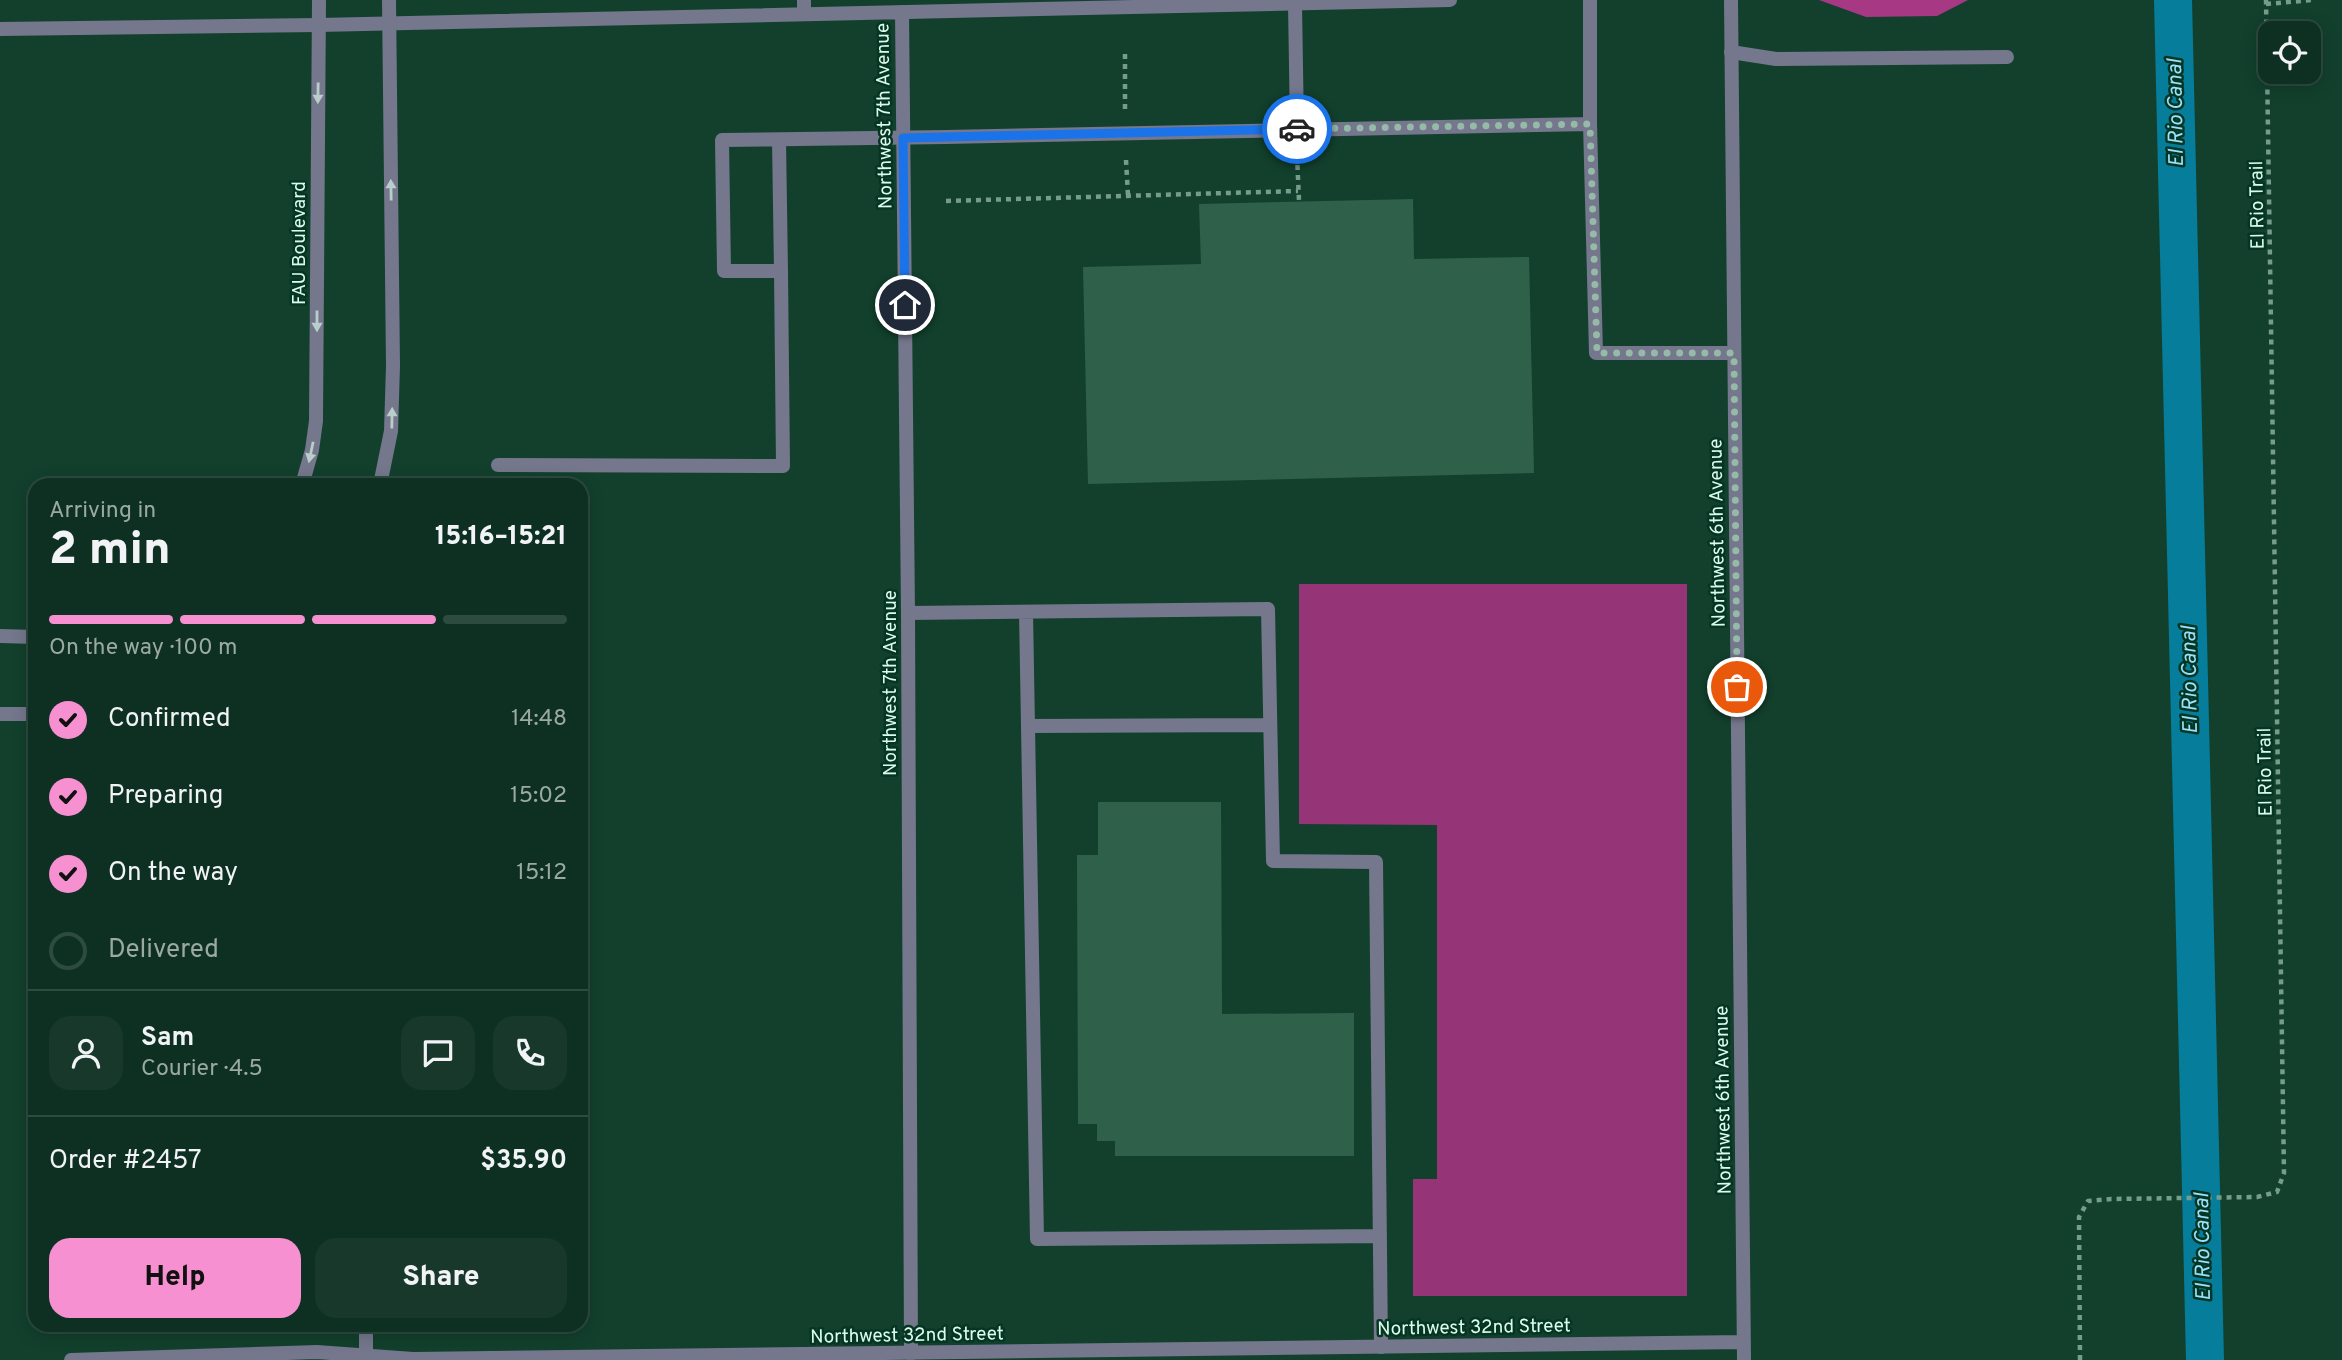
<!DOCTYPE html>
<meta charset="utf-8">
<style>
body{margin:0;font-family:Overpass,sans-serif;background:#17382a;color:#f1f3f6;height:100vh;display:flex;flex-direction:column;font-size:26px;white-space:nowrap}
*{box-sizing:border-box;margin:0}
p{font-size:23px;color:#9ba9a5}
.icon{flex:none;width:38px;height:38px;fill:none;stroke:currentColor;stroke-width:2;stroke-linecap:round;stroke-linejoin:round}
.map{position:relative;flex:1;overflow:hidden}
.side{position:absolute;left:28px;top:478px;width:560px;height:854px;display:flex;flex-direction:column;background:#0e3022;border-radius:21px;box-shadow:0 4px 18px #0003,0 0 0 2px #2e4b40}
.side>*{flex:none}
.buttons{position:absolute;left:2258px;top:21px;display:grid;gap:14px}
.buttons a{display:grid;place-items:center;width:63px;height:63px;border-radius:14px;background:#0e3022;box-shadow:0 4px 18px #0003,0 0 0 2px #2e4b40;font-size:35px}
.pin{position:absolute;display:grid;place-items:center;width:60px;height:60px;color:#fff;margin:-30px;border:4px solid #fff;border-radius:50%;box-shadow:0 2px 7px #0007}
.courier{position:absolute;display:grid;place-items:center;width:70px;height:70px;margin:-35px;border:5px solid #1a73e8;border-radius:50%;background:#fff;color:#222;box-shadow:0 2px 9px #0007}
.summary em{font-style:normal;font-weight:800}
.summary div{display:flex;flex-direction:column-reverse}
.summary{display:flex;align-items:center;justify-content:space-between;height:119px;padding:0 21px}
h1{font-size:46px;font-weight:800;line-height:52px}
.bar{display:grid;grid-template-columns:repeat(4,1fr);gap:10px 7px;align-content:center;height:84px;padding:0 21px}
.bar i{height:9px;border-radius:5px;background:#2e4b40}
.bar .on{background:#f690d0}
.bar p{grid-column:span 4}
.line{display:flex;align-items:center;gap:18px;padding:0 21px;border-top:2px solid #2e4b40}
.line div{flex:1}
.round{display:grid;place-items:center;flex:none;width:74px;height:74px;border-radius:21px;background:#17382a}
ol{padding:0 21px;list-style:none}
li{display:flex;align-items:center;gap:21px;height:77px}
li p{margin-inline-start:auto}
li .icon{padding:7px;border-radius:50%;background:#f690d0;color:#111;stroke-width:4}
li:last-child{color:#9ba9a5}
li i{width:38px;height:38px;border:4px solid #2e4b40;border-radius:50%}
.action{display:flex;gap:14px;margin-top:auto;padding:14px 21px}
.action a{flex:1;height:80px;border-radius:21px;background:#f690d0;color:#111;font-size:28px;font-weight:800;line-height:80px;text-align:center}
.action a+a{background:#17382a;color:#f1f3f6}
.map>svg:first-child{display:block}
.green{fill:#953476}
.forest{fill:#a73884}
.lines{fill:none;stroke-linecap:round;stroke-linejoin:round}
.canal{stroke:#067d9b;stroke-width:38}
.building{fill:#2f614a}
.path{stroke:#769c8a;stroke-width:4.5;stroke-dasharray:5 5;stroke-linecap:butt}
.service{stroke:#75778d;stroke-width:14}
.minor{stroke:#75778d;stroke-width:14}
.tertiary{stroke:#75778d;stroke-width:14}
.oneway{fill:#b9cdca}
.done{stroke:#96baa8;stroke-width:7;stroke-dasharray:0 12.6}
.route{stroke:#1a73e8;stroke-width:9}
.labels{text-anchor:middle;stroke-width:5;stroke-linejoin:round;paint-order:stroke}
.street-label{font-size:19px;fill:#ddfbeb;stroke:#053523}
.water-label{font-size:21px;font-style:italic;fill:#9ae1fb;stroke:#053523}
</style>
<div class="map">
<svg width="2342" height="1360" viewBox="0 0 2342 1360">
<rect width="100%" height="100%" fill="#12402d"/>
<!-- green -->
<path class="green" d="M1299,584H1687V1296H1413V1179H1437V825L1299,824Z"/>
<!-- forest -->
<path class="forest" d="M1819,0H1968L1937,16L1866,17Z"/>
<g class="lines">
<!-- canal -->
<path class="canal" d="M2173,0L2205,1360"/>
</g>
<!-- building -->
<path class="building" d="M1413,199L1414,259L1529,257L1534,473L1088,484L1083,267L1201,264L1199,204Z
M1098,802H1221L1222,1014L1354,1013V1156H1115V1141H1097V1124H1078L1077,855H1098Z"/>
<g class="lines">
<!-- path -->
<path class="path" d="M2266,4L2312,0
M1125,54V109
M1297,155L1299,201
M1126,160L1128,196
M946,201L1298,191
M2080,1360L2079,1217L2088,1201L2111,1199L2257,1197L2277,1192L2284,1173L2266,0"/>
<!-- service -->
<path class="service" d="M804,0V14
M1590,0V124
M1295,4L1297,129
M1731,52L1776,59L2007,57
M779,140L781,271
M498,465L783,466L781,271H724L722,140L946,137L1590,124L1596,353H1734
M1026,612L1037,1239L1380,1236
M908,613L1268,609L1273,861L1376,862L1381,1347
M1028,726L1270,725"/>
<!-- minor -->
<path class="minor" d="M1731,0L1744,1360
M902,12L908,613L911,1354
M0,29L319,25L1450,0
M71,1360L317,1352L413,1359L1744,1342"/>
<!-- tertiary -->
<path class="tertiary" d="M302,485L312,450L316,421L319,0
M380,485L391,431L393,366L389,0
M0,636L35,637
M0,714H35
M366,1325V1360"/>
</g>
<!-- one-way arrows -->
<defs><path id="oneway-solid" d="M-6-.8H1V-3.2L6.5 0L1 3.2V.8H-6Z" transform="scale(1.75)"/></defs>
<g class="oneway">
<use href="#oneway-solid" transform="translate(318 93) rotate(91)"/>
<use href="#oneway-solid" transform="translate(391 190) rotate(-91)"/>
<use href="#oneway-solid" transform="translate(317 321) rotate(90)"/>
<use href="#oneway-solid" transform="translate(392 418) rotate(-89)"/>
<use href="#oneway-solid" transform="translate(311 452) rotate(102)"/>
</g>
<g class="lines">
<!-- done -->
<path class="done" d="M1297,129L1590,124L1597,353H1734L1737,687"/>
<!-- route -->
<path class="route" d="M905,305L903,138L1297,129"/>
</g>
<g class="labels">
<!-- street labels -->
<g class="street-label">
<text transform="translate(883 116) rotate(-91)" y="7">Northwest 7th Avenue</text>
<text transform="translate(2256 205) rotate(-91)" y="7">El Rio Trail</text>
<text transform="translate(298 243) rotate(-90)" y="7">FAU Boulevard</text>
<text transform="translate(1716 533) rotate(-91)" y="7">Northwest 6th Avenue</text>
<text transform="translate(889 683) rotate(-90)" y="7">Northwest 7th Avenue</text>
<text transform="translate(2264 772) rotate(-91)" y="7">El Rio Trail</text>
<text transform="translate(1722 1100) rotate(-91)" y="7">Northwest 6th Avenue</text>
<text transform="translate(1474 1326) rotate(-1)" y="7">Northwest 32nd Street</text>
<text transform="translate(907 1334) rotate(-1)" y="7">Northwest 32nd Street</text>
</g>
<!-- water labels -->
<g class="water-label">
<text transform="translate(2175 113) rotate(-91)" y="7">El Rio Canal</text>
<text transform="translate(2189 680) rotate(-91)" y="7">El Rio Canal</text>
<text transform="translate(2202 1247) rotate(-91)" y="7">El Rio Canal</text>
</g>
</g>
</svg>
<div class="buttons">
<a><svg class="icon" aria-label="locate" viewBox="0 0 24 24"><circle cx="12" cy="12" r="6"/><path d="M12 2v4M12 18v4M2 12h4M18 12h4"/></svg></a>
</div>
<div class="pin" style="left:1737px;top:687px;background:#ea580c"><svg class="icon" aria-label="bag" viewBox="0 0 24 24"><path d="M5 8h14l-1 12H6zM9 8a3 3 0 0 1 6 0"/></svg></div>
<div class="pin" style="left:905px;top:305px;background:#1f2937"><svg class="icon" aria-label="home" viewBox="0 0 24 24"><path d="M3 11l9-7 9 7M6 9v11h12V9"/></svg></div>
<div class="courier" style="left:1297px;top:129px"><svg class="icon" aria-label="car" viewBox="0 0 24 24"><path d="M5 17H2v-5l4-1 3-4h7l3 4 3 1v5h-3M9 17h6M6 11h13"/><circle cx="7" cy="17" r="2"/><circle cx="17" cy="17" r="2"/></svg></div>
<section class="side">
<div class="summary"><div><h1>2 min</h1><p>Arriving in</p></div><em>15:16–15:21</em></div>
<div class="bar"><i class="on"></i><i class="on"></i><i class="on"></i><i></i><p>On the way · 100 m</p></div>
<ol>
<li><svg class="icon" aria-label="check" viewBox="0 0 24 24"><path d="M5 12l5 5 9-10"/></svg>Confirmed<p>14:48</p></li>
<li><svg class="icon" aria-label="check" viewBox="0 0 24 24"><path d="M5 12l5 5 9-10"/></svg>Preparing<p>15:02</p></li>
<li><svg class="icon" aria-label="check" viewBox="0 0 24 24"><path d="M5 12l5 5 9-10"/></svg>On the way<p>15:12</p></li>
<li><i></i>Delivered</li>
</ol>
<div class="line" style="height:126px"><a class="round"><svg class="icon" aria-label="person" viewBox="0 0 24 24"><circle cx="12" cy="8" r="4"/><path d="M4 21q1-7 8-7t8 7"/></svg></a><div><b>Sam</b><p>Courier · 4.5</p></div><a class="round"><svg class="icon" aria-label="chat" viewBox="0 0 24 24"><path d="M4 5h16v11H9l-5 4z"/></svg></a><a class="round"><svg class="icon" aria-label="phone" viewBox="0 0 24 24"><path d="M5 4h4l2 5-3 2q2 4 5 5l2-3 5 2v4C11 20 4 13 5 4z"/></svg></a></div>
<div class="line" style="height:91px"><div>Order #2457</div><b>$35.90</b></div>
<div class="action"><a>Help</a><a>Share</a></div>
</section>
</div>
